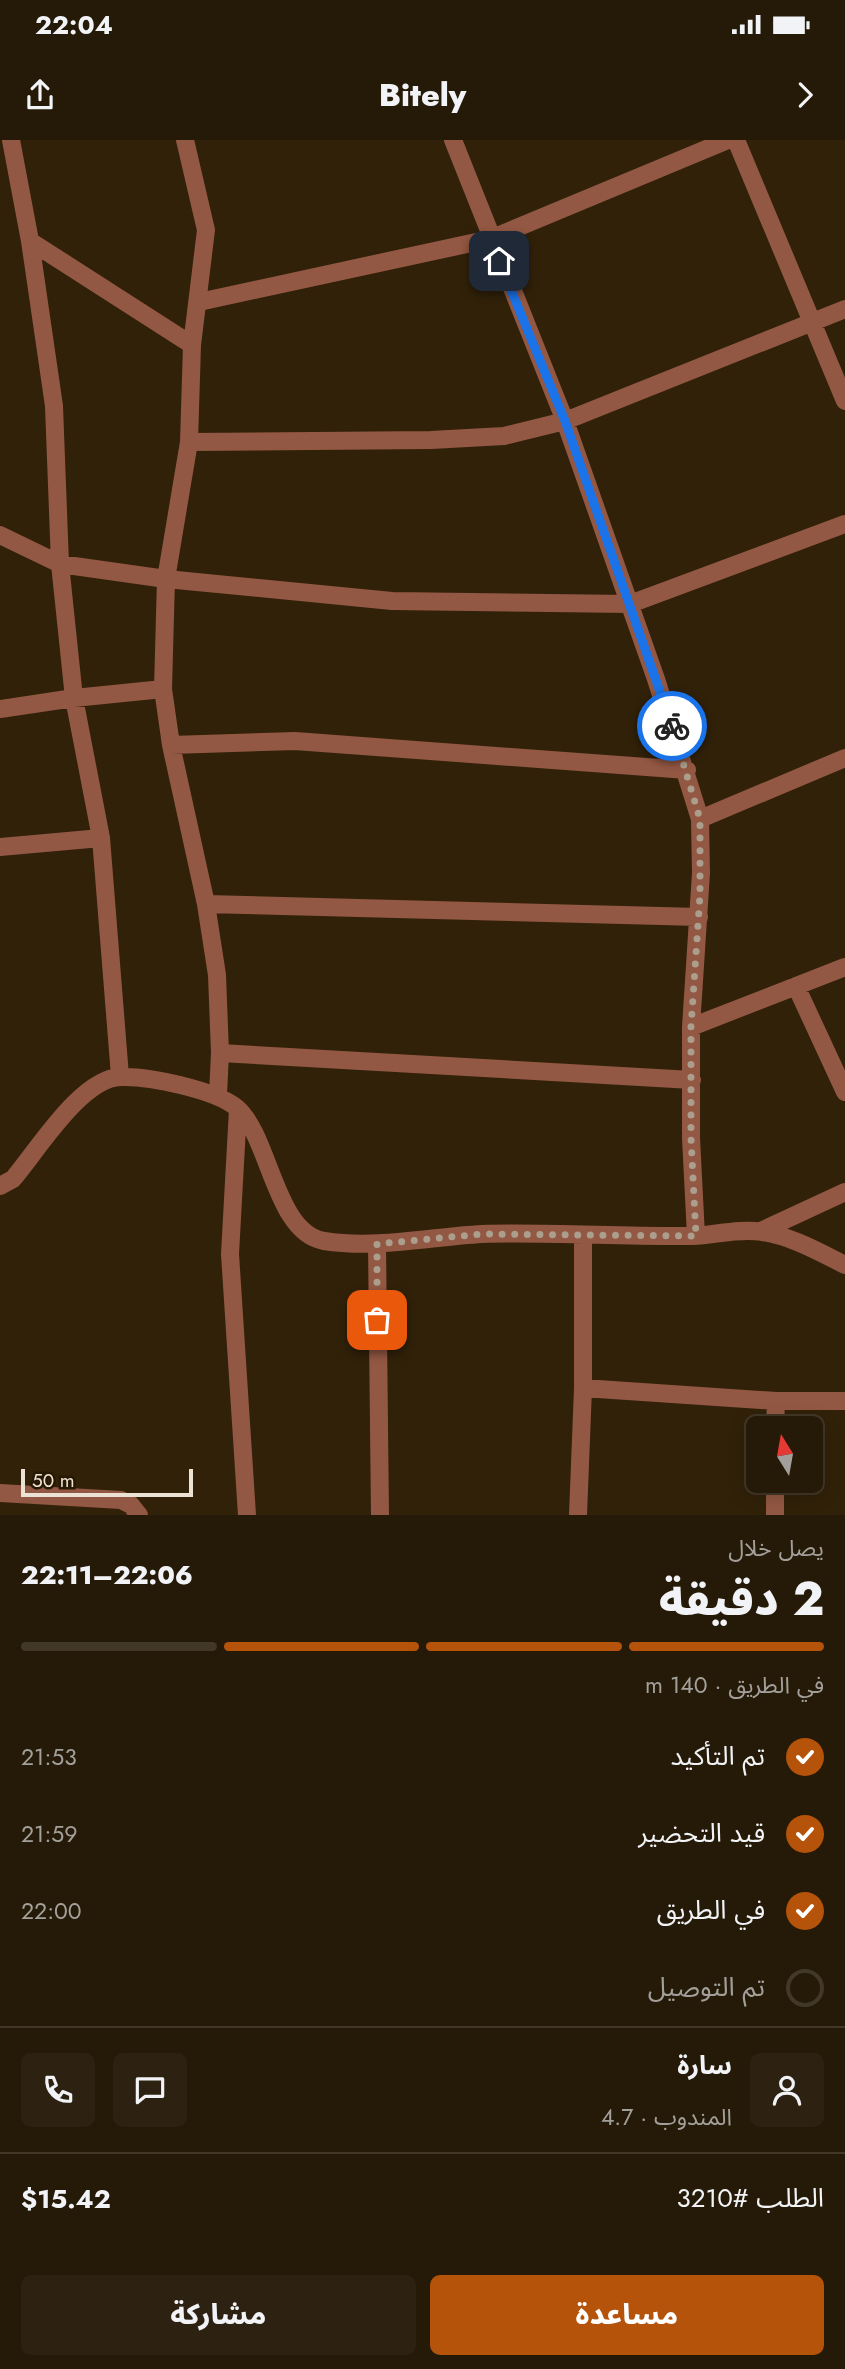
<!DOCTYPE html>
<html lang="ar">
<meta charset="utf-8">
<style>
body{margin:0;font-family:Jost,"Noto Sans Arabic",sans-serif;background:#2d2211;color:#f1f3f6;direction:rtl;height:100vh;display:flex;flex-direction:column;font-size:26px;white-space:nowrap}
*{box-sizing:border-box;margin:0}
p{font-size:23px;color:#a3a09b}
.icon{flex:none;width:38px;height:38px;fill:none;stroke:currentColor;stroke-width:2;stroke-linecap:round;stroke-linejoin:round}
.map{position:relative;height:1375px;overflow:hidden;direction:ltr}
.sheet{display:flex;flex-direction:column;background:#251907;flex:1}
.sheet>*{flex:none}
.needle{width:46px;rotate:349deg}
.tools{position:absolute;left:746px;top:1276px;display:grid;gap:14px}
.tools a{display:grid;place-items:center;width:77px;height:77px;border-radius:10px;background:#251907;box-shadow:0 4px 18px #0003,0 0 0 2px #423828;font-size:35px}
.scale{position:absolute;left:21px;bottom:18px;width:172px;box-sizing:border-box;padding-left:7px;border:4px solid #ece2d4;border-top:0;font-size:19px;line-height:24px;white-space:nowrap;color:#ece2d4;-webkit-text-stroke:5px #271802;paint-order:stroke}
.pin{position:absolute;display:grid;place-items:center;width:60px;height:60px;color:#fff;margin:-30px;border-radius:14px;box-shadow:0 4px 10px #0006}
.courier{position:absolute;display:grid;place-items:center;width:70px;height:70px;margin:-35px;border:5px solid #1a73e8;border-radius:50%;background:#fff;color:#222;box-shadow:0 2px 9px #0007}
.head em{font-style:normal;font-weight:800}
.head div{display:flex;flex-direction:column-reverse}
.head{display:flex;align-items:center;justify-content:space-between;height:119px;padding:0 21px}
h1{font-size:46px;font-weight:800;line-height:52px}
.bar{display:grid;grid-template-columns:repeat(4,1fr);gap:10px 7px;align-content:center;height:84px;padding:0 21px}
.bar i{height:9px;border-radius:5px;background:#423828}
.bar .on{background:#b45309}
.bar p{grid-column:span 4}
.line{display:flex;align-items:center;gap:18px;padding:0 21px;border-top:2px solid #423828}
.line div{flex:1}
.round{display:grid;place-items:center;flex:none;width:74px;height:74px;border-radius:10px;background:#2d2211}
ol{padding:0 21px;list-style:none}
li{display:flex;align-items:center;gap:21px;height:77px}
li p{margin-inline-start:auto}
li .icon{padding:7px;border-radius:50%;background:#b45309;color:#fff;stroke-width:4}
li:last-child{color:#a3a09b}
li i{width:38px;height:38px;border:4px solid #423828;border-radius:50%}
.cta{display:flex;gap:14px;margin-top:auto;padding:14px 21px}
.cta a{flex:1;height:80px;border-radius:10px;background:#b45309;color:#fff;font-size:28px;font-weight:800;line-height:80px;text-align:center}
.cta a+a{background:#2d2211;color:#f1f3f6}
.status{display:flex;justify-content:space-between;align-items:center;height:49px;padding:0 35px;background:#251907;direction:ltr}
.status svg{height:19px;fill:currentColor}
header{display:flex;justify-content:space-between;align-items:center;height:91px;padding:0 21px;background:#251907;font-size:32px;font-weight:800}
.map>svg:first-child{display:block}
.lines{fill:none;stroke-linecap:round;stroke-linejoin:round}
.minor{stroke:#935843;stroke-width:18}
.done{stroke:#ab9e8d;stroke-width:7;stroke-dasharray:0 12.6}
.route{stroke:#1a73e8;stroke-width:9}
</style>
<div class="status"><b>22:04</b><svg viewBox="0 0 49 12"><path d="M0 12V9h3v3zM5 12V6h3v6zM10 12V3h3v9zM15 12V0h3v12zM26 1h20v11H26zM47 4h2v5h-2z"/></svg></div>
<header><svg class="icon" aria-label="forward" viewBox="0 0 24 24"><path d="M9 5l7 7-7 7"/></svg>Bitely<svg class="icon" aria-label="share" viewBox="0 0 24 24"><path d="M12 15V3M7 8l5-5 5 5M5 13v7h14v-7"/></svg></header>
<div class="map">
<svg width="845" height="1375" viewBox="0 0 845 1375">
<rect width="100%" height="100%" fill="#312109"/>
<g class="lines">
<!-- minor -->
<path class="minor" d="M11,0L30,101L54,266L60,424L74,558L101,698L120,936
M185,0L206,90L192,205L189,302L166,439L163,549L171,605L206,764L217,835L220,913L218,955
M453,0L565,281L656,539L700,679L701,733L691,887V998L696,1096
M736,0L845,261
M30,101L192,205
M199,162L490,99L728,0
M189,302L431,300L504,296L565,281L845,169
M0,395L60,424L166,439L392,461L630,464L845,384
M0,569L74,558L163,549
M171,605L295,601L687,630
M700,679L845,618
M0,707L101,698
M206,764L699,777
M796,846L845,952
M691,887L845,827
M220,913L692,940
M238,969L230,1114L247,1375
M0,1046L13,1039C37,1011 82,937 121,937C149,936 216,950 237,968C270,997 275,1093 324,1101C377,1109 429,1097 482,1094C552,1092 623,1097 693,1096C715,1095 740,1088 762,1092C791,1096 819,1112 845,1125
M761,1091L845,1052
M377,1104L380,1375
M583,1248L776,1261H845
M775,1288L776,1261
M0,1353L121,1360L131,1365L139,1375
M578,1375L583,1248V1095
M775,1375V1340"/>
</g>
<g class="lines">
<!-- done -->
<path class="done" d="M377,1180V1104L482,1094L696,1096L691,998V887L700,755V679L672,586"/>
<!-- route -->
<path class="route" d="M499,121L565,281L672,586"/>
</g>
</svg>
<div class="tools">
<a><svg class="needle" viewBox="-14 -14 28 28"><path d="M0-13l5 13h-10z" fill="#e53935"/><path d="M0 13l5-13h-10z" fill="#a3a09b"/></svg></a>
</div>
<div class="scale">50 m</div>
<div class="pin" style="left:377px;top:1180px;background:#ea580c"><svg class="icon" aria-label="bag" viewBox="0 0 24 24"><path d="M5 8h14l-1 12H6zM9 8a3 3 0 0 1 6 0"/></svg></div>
<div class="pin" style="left:499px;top:121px;background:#1f2937"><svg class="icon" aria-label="home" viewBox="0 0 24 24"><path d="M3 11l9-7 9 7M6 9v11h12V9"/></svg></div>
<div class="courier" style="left:672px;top:586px"><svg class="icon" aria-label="bike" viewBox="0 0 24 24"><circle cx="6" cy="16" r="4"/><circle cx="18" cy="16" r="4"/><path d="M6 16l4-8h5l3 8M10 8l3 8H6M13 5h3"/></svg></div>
</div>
<section class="sheet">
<div class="head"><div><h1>2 دقيقة</h1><p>يصل خلال</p></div><em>22:06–22:11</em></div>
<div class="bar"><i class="on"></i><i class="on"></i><i class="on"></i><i></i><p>في الطريق · 140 m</p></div>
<ol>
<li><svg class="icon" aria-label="check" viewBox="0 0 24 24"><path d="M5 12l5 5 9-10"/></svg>تم التأكيد<p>21:53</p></li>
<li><svg class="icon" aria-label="check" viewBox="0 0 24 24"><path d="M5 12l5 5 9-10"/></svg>قيد التحضير<p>21:59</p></li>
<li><svg class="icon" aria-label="check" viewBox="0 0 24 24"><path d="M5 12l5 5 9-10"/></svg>في الطريق<p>22:00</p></li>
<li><i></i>تم التوصيل</li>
</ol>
<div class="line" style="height:126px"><a class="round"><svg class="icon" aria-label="person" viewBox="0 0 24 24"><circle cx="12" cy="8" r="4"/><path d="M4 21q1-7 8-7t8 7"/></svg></a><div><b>سارة</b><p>المندوب · 4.7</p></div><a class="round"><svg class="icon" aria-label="chat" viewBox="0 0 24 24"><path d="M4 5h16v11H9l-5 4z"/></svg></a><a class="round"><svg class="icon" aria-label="phone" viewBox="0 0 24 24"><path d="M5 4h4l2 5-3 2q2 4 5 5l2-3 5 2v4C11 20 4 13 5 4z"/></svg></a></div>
<div class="line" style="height:91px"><div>الطلب #3210</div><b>$15.42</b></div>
<div class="cta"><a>مساعدة</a><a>مشاركة</a></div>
</section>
